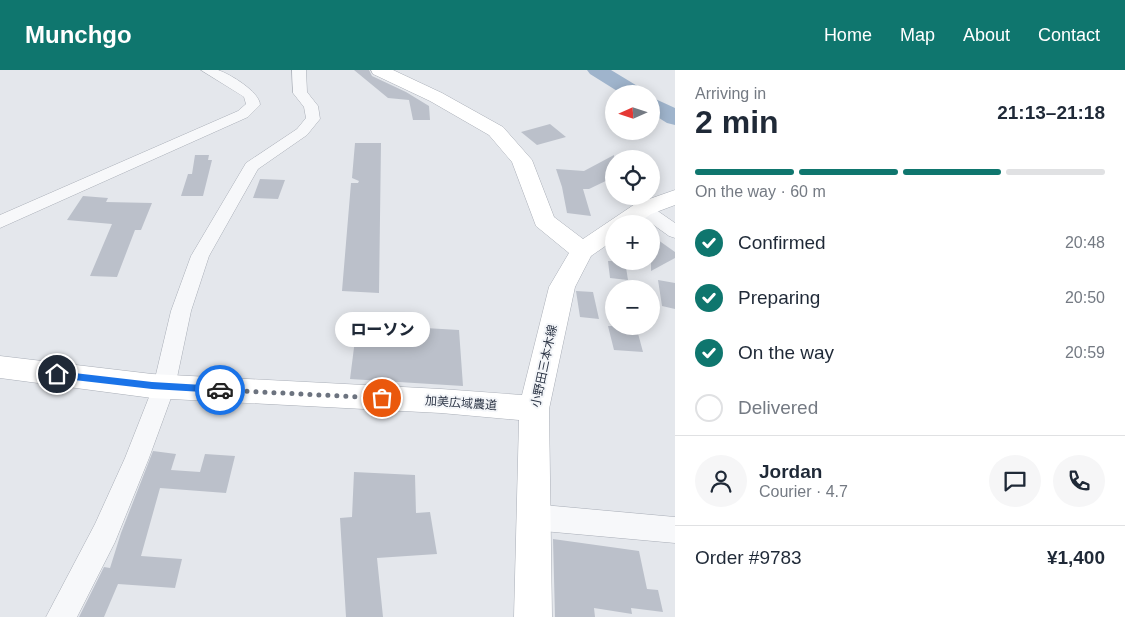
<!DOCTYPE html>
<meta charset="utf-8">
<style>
body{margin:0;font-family:Helvetica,"Noto Sans JP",sans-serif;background:#f6f6f7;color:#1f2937;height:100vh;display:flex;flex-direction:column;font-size:19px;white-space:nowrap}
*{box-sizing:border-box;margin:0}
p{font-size:16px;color:#747a83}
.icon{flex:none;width:28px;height:28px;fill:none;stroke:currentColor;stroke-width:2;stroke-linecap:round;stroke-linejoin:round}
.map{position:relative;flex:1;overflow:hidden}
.sheet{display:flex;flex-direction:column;background:#fff;width:450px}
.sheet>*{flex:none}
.needle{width:32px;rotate:267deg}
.fabs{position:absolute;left:605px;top:15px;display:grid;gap:10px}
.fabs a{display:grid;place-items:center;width:55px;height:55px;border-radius:50%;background:#fff;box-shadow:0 2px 12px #0003;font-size:25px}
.pin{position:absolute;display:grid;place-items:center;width:42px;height:42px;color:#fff;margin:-21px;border:2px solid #fff;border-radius:50%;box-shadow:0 1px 5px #0007}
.courier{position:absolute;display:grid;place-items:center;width:50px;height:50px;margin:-25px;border:4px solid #1a73e8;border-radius:50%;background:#fff;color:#222;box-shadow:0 1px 6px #0007}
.bubble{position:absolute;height:35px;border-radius:18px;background:#fff;box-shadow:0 2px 12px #0003;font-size:16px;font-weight:800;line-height:35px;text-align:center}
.headline em{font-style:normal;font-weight:800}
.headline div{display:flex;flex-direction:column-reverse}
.headline{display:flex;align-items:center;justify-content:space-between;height:85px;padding:0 20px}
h1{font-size:32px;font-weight:800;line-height:38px}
.bar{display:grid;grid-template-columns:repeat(4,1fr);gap:8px 5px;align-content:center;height:60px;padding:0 20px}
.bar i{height:6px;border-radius:4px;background:#e0e1e3}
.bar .on{background:#0f766e}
.bar p{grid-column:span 4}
.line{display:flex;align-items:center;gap:12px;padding:0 20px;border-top:1px solid #e0e1e3}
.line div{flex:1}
.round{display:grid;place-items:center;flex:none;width:52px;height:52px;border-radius:26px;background:#f6f6f7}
ol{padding:0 20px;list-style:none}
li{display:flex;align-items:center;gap:15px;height:55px}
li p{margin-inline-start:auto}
li .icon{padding:5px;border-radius:50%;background:#0f766e;color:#fff;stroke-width:4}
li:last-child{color:#747a83}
li i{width:28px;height:28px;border:2px solid #e0e1e3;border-radius:50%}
header{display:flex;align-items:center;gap:30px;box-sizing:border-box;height:70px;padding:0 25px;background:#0f766e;color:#fff}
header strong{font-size:24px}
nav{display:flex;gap:28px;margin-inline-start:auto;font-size:18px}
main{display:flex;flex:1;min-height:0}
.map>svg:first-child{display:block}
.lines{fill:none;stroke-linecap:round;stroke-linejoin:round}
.river{fill:#9fb4cc;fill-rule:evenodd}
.building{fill:#bbc0ca}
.street-casing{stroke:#a9aeb7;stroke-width:1}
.secondary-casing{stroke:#a9aeb7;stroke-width:1}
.street{fill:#f7f8fa;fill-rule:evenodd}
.secondary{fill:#fff;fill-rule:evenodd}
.route{fill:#1a73e8}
.done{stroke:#6c737f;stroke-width:5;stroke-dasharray:0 9}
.labels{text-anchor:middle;stroke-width:4;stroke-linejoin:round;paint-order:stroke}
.street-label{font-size:12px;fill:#2b3445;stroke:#f4f6f9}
</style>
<header>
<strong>Munchgo</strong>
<nav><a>Home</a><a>Map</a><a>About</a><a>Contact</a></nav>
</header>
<main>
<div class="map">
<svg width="675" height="547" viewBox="0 0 675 547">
<rect width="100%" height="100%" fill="#e4e7ec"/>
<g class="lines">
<!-- river -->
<path class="river" d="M587,0H611L644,20L647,24H622L590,4Z
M651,27L675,38V55L667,53L651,43Z"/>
</g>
<!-- building -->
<path class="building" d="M354,0H369L372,6L406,22L429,36L430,50H413L409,30L388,28Z
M550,54L566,67L537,75L521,62Z
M355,73H381L379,223L342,221L351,113H358L359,111L352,108Z
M195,85H209L208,90H212L203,126H181L188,104H192Z
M614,85V107L589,119H583L591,146L567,143L562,117L556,99L584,101Z
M260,109L285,110L278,129L253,128Z
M83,126L108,128L106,132L152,133L141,160H135L117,207L90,206L112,154L67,150Z
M651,165L675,182V188L651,201Z
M608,191H625L628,210L610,208Z
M658,210L675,213V239L662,236Z
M576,221L593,222L599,249L580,247Z
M357,254L459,260L463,316L350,309Z
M608,256H636L643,282L614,280Z
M153,381L176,384L171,400L200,402L205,384L235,386L226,423L160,418L141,486L182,489L175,518L118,514L104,547H79L104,497L110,498L121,463Z
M354,402L415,405L416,443L430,442L437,484L377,488L383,547H346L340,448L352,447Z
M553,469L639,481L647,519L658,520L663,542L631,538L632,544L594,538L595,547H555Z"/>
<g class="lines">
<!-- street casing -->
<g class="street-casing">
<path id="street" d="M201,0C206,0 213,0 218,0C230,4 260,22 260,35L248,47L0,158V145L238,41L246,34L244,27Z
M292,0H306L307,22L318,36L320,49L307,65L258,99L209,186L191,241L175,317L149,388L115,472L77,547H46L95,454L125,388L153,317L171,241L191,186L246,93L297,59L306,48L304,37L293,23Z
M643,134L649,135L675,153V168L669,166L637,143L634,139L637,135Z
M532,434L675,447V473L532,460L523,456L519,447L523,438Z"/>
</g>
<!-- secondary casing -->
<g class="secondary-casing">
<path id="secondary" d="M371,0H393L442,23L503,57L532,90L554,147L583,169L635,134L675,120V135L651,144L637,154H614V170L591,186L575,217L549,339L552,547H514L519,350L441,343L152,328L0,308V286L152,304L441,319L522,325L549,217L569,183L536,156L512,92L489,65L430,31L373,4Z"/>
</g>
<!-- street -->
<use href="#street" class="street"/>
<!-- secondary -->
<use href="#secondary" class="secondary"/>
</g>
<!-- route -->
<path class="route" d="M57,301L152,312L220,316L224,320L220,323L152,319L57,308L53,304Z"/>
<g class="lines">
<!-- done -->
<path class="done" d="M220,320L382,328"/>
</g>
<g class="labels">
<!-- street labels -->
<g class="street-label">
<text transform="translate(544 296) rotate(-78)" y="4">小野田三本木線</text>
<text transform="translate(461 333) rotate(4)" y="4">加美広域農道</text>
</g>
</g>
</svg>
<div class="fabs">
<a><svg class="needle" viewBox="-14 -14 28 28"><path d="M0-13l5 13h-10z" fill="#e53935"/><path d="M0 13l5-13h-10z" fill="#747a83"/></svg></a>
<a><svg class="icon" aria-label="locate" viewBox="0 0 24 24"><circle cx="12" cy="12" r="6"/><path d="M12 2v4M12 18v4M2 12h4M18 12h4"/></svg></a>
<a>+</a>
<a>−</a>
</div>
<div class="pin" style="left:382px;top:328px;background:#ea580c"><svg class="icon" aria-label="bag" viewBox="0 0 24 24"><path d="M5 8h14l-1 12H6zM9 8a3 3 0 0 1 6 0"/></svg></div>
<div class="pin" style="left:57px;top:304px;background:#1f2937"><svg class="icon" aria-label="home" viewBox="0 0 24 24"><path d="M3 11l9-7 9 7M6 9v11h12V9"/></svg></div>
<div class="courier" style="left:220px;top:320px"><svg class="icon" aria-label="car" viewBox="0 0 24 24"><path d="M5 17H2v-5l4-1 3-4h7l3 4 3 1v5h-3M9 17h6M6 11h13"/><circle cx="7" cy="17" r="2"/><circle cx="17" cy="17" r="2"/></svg></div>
<div class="bubble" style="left:335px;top:242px;width:95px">ローソン</div>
</div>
<section class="sheet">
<div class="headline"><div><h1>2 min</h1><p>Arriving in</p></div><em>21:13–21:18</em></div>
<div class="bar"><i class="on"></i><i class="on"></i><i class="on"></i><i></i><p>On the way · 60 m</p></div>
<ol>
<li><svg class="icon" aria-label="check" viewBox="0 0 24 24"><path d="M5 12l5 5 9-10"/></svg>Confirmed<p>20:48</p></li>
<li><svg class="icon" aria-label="check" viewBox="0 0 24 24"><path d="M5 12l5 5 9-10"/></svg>Preparing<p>20:50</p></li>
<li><svg class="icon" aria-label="check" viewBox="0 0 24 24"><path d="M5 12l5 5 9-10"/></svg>On the way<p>20:59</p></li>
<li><i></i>Delivered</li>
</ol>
<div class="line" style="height:90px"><a class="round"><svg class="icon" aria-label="person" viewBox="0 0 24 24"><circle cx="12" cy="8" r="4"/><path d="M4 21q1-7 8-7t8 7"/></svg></a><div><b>Jordan</b><p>Courier · 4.7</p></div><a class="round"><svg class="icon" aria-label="chat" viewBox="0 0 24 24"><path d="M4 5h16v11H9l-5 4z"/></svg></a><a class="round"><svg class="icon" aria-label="phone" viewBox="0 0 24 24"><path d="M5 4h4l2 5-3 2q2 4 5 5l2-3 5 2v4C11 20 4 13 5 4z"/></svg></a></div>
<div class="line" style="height:65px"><div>Order #9783</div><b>¥1,400</b></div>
</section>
</main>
